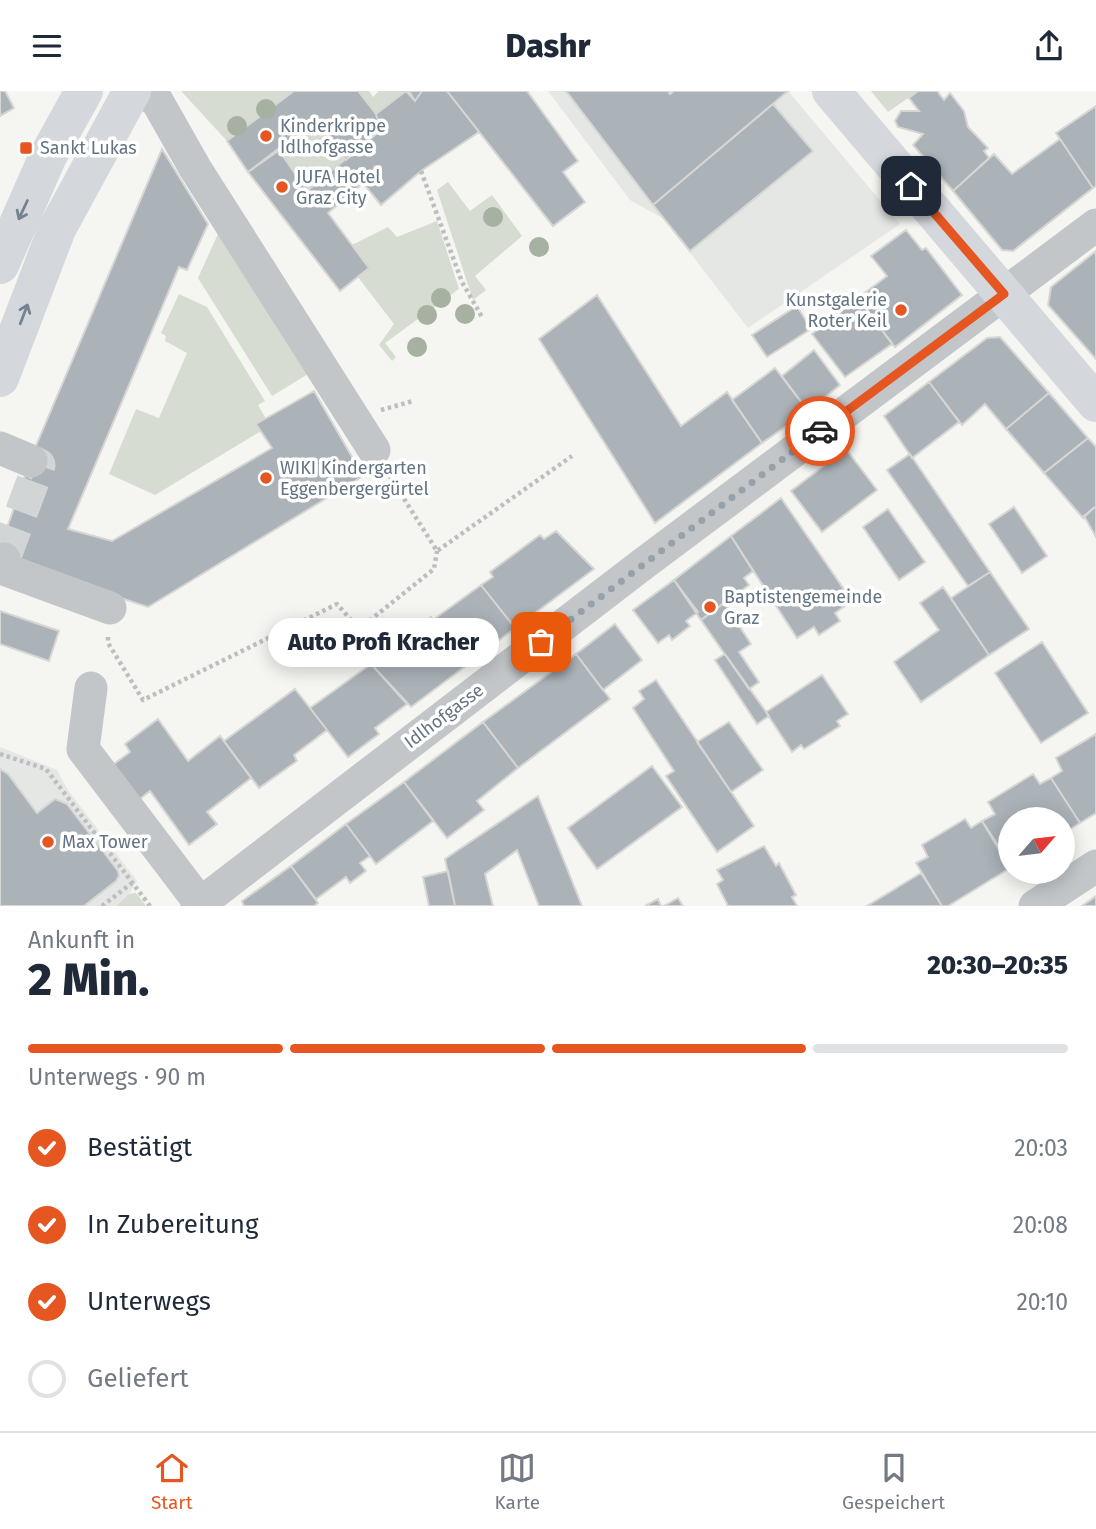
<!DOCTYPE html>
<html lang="de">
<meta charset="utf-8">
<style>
body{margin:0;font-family:"Fira Sans",sans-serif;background:#f6f6f7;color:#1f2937;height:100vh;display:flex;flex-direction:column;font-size:26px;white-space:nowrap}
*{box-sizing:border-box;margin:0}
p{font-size:23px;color:#747a83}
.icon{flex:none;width:38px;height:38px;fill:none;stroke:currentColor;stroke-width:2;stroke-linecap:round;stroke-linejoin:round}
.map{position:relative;height:815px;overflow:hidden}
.drawer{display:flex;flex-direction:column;background:#fff;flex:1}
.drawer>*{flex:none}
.needle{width:46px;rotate:62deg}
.tools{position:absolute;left:998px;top:716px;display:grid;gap:14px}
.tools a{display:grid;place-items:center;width:77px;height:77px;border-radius:50%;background:#fff;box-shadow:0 4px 18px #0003;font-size:35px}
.pin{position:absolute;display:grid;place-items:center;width:60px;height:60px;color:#fff;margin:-30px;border-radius:14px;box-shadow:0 4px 10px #0006}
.courier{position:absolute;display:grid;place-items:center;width:70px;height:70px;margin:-35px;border:5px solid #e55621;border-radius:50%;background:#fff;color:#222;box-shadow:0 2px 9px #0007}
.bubble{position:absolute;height:49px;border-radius:24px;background:#fff;box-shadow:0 4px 18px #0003;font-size:23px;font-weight:800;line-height:49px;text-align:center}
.head em{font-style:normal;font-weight:800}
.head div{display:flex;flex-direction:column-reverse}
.head{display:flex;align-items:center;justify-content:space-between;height:119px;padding:0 28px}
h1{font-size:46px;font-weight:800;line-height:52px}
.bar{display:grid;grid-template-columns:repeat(4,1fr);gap:10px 7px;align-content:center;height:84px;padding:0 28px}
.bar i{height:9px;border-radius:5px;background:#e0e1e3}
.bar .on{background:#e55621}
.bar p{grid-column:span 4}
ol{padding:0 28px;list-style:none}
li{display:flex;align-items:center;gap:21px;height:77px}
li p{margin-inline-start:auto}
li .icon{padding:7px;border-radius:50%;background:#e55621;color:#fff;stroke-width:4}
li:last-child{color:#747a83}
li i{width:38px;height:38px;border:4px solid #e0e1e3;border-radius:50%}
header{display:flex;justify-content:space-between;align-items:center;height:91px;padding:0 28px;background:#fff;font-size:32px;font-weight:800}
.menu{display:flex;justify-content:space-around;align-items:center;height:98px;border-top:2px solid #e0e1e3;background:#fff;font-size:19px;color:#747a83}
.menu a{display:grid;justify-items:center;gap:4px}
.menu .on{color:#e55621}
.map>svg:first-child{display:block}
.built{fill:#e5e7e5}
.green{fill:#d6dcd2}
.building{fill:#abb2b8;stroke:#d6d6d4;stroke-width:2}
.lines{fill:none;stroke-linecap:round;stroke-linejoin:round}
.minor-tunnel{stroke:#d1d5d6;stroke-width:33;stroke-dasharray:33 17;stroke-linecap:butt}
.path{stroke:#bcbec0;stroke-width:4.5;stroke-dasharray:3.5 3.5;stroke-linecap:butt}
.minor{stroke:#c2c6c9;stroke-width:33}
.major{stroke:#d4d8dc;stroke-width:38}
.tree{fill:#a6b1a2}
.oneway{stroke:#758390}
.done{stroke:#97a1aa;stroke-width:7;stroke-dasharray:0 12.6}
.route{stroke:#e55621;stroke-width:9}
.poi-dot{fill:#e55621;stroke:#fff;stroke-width:2.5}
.labels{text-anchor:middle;stroke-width:7;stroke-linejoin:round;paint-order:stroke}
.poi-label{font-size:18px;fill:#647483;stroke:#fff;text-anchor:start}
.street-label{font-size:18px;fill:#647483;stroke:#fff}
</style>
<header><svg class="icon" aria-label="menu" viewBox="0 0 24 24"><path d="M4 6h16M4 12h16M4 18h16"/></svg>Dashr<svg class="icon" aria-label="share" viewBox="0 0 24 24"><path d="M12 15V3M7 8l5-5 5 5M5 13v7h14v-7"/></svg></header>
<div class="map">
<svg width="1096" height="815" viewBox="0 0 1096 815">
<rect width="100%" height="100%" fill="#f5f5f1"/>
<!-- built -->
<path class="built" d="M548,0H788L900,133L748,237L664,128L630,109Z
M0,656L57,679L68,699L137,790L129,803L116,815H0Z"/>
<!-- green -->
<path class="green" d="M181,0H294L227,50Z
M358,0H369L373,6L379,0H406L376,23Z
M871,0H918L888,21Z
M317,33L346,69L307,100L278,58Z
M448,91L470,120L492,104L522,145L475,185L486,199L473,209L437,99Z
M437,130L459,198L385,252L396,266L392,270L379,254L394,233L358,186L369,177L352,154L388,136L397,146Z
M223,132L313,280L272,305L198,187Z
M179,203L207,216L265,310L258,314L266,328L261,340L155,404L109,383L136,318L159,327L187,262L165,250L166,245L161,242Z
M136,802L146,815H116L129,803Z"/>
<!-- building -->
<path class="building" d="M0,0H5L14,17L0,25Z
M294,0H358L376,23L381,39L346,69L317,33L248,81L227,50Z
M406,0L415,10L422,0H447L479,41L421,80L381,114L363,92L328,122L369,177L340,200L248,81L278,58L307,100L381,39L376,23Z
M409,0H422L415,10Z
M447,0H527L578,70L563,81L585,111L553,135Z
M566,0H668L670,3L674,0H788L653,114Z
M918,0H937L944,9L950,2L964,20L968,36L988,57L984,60L989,67L953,100L913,54L923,43L898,36L895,30L901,20H919L909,7Z
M773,13L813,60L690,160L653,114Z
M1096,15V95L1093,97L1056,42Z
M1060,48L1093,97L1013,160L1002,159L953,100L994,63L1012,83Z
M162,58L208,133L187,179L179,176L68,438L112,450L272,357L256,333L314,300L363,385L148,516L0,467V457L35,357Z
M906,139L922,159L926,157L962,204L895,256L858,207L887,185L871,165Z
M1096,160V268L1048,214L1051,196Z
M597,204L681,335L727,301L762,352L655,432L539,248Z
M858,207L892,253L845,286L812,243Z
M797,215L811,238L767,266L752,244Z
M1000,246L1049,302L1006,338L985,313L962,334L929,291L987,247Z
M814,259L840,294L808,320L782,285Z
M775,277L808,320L762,352L732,309Z
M929,291L959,331L912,367L884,325Z
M1049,302L1088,347L1044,382L1006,338Z
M1088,347L1096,356V415L1083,427L1044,382Z
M846,358L877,399L822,441L791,400Z
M910,363L990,481L968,495L887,379Z
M781,407L852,510L835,522L840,530L819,544L814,536L797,547L731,445Z
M1096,415V446L1084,425Z
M1014,416L1047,465L1022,482L989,433Z
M888,418L925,471L899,489L863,436Z
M556,440L594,478L515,537L481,494L493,486L490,481L540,444L544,448Z
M731,445L753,480L744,487L749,494L701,529L674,489Z
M990,481L1029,538L989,564L951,507Z
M674,489L698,521L686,530L690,535L672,549L669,544L658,552L633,519Z
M481,494L515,537L467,574L433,529Z
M943,496L989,564L921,611L894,571L939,539L920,512Z
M724,512L751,553L739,561L759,591L749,598L701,529Z
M0,520L59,540L49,570L0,553Z
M431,526L467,574L411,616L371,573Z
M615,533L642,569L603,599L576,563Z
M1042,551L1088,622L1041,652L995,582Z
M576,563L610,608L518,677L483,631Z
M725,563L769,625L757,633L715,569Z
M371,573L407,613L375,637L379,643L348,666L310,617Z
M822,584L848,623L837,630L840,635L804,658L801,654L792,661L766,621Z
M656,589L754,735L717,761L666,685L674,680L633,617L644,608L639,600Z
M295,598L327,639L294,664L297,670L259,697L224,650Z
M158,628L188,670L220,645L251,687L207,721L217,733L189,754L150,700L136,711L110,676L130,661L125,653Z
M483,631L518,677L477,710L484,719L447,747L404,691Z
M729,631L763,679L731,701L697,651Z
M1096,643V722L1080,732L1051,687L1062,680L1056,667Z
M652,675L682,716L597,778L568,737Z
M0,678L8,683L37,722L55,708L67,713L118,780L119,785L116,790L84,815H0Z
M1033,683L1040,693L1051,687L1080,732L1062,743V728H1010V772L982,730L995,723L988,711Z
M404,691L433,730L376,773L346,733Z
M538,705L582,815H539L517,759L485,783L493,815H455L445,768Z
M965,728L971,737L982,730L1010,777L948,815H942L916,772L928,766L922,754Z
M346,733L370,765L360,772L366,780L350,792L346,786L316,808L291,775Z
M764,755L776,775L779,772L796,804L792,806L797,815H728L717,793L723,789L717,779Z
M291,775L318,812L314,815H244L242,810Z
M448,780L455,815H429L423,786Z
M921,782L942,815H867Z
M1096,805V815H1082Z
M678,807L683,815H664Z
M658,808L661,815H645Z"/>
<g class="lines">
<!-- minor-tunnel -->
<path class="minor-tunnel" d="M4,468L39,374L31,370"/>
<!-- path -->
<path class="path" d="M421,80L462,191L482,226
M381,319L413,310
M389,384L437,460L572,365
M108,546V552L143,609L337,513L359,538L434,478L437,460
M0,663L46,678L150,815
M102,815L132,792"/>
<!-- minor -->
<path class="minor" d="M142,0L157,10L195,77L374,359
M0,357L31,370
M4,468L1,477L110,517
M91,597L83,658L200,812
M197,815L643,473L1096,134
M1035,815L1096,775"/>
<!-- major -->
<path class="major" d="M831,0L1096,312
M0,174L48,65L84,0
M0,287L57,138L132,0"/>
</g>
<!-- trees -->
<g class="tree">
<circle cx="266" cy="18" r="10"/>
<circle cx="237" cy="35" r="10"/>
<circle cx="493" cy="126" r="10"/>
<circle cx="539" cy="156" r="10"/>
<circle cx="441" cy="207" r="10"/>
<circle cx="465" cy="223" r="10"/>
<circle cx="427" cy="224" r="10"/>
<circle cx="417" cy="256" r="10"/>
</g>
<!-- one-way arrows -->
<defs><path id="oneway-shaft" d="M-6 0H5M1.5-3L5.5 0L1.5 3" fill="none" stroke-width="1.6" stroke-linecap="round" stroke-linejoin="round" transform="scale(1.75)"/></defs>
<g class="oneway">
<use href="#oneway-shaft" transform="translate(23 119) rotate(115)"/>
<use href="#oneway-shaft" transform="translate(24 223) rotate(-69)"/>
</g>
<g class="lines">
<!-- done -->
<path class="done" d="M541,551L820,340"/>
<!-- route -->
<path class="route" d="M820,340L1004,203L911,95"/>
</g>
<!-- markers -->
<g class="poi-dot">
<circle cx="266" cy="45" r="7"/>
<rect x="19" y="50" width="14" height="14" rx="3.5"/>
<circle cx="282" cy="96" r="7"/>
<circle cx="901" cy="219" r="7"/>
<circle cx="266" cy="387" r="7"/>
<circle cx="710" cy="516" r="7"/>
<circle cx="48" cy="751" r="7"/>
</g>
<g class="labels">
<!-- poi labels -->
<g class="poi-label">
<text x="280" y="41">Kinderkrippe<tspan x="280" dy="21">Idlhofgasse</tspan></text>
<text x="40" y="63">Sankt Lukas</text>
<text x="296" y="92">JUFA Hotel<tspan x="296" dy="21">Graz City</tspan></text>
<text x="887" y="215" text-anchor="end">Kunstgalerie<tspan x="887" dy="21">Roter Keil</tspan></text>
<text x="280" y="383">WIKI Kindergarten<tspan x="280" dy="21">Eggenbergergürtel</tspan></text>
<text x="724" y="512">Baptistengemeinde<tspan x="724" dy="21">Graz</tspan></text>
<text x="62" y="757">Max Tower</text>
</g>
<!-- street labels -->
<g class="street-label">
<text transform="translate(444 625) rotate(-37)" y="6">Idlhofgasse</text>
</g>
</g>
</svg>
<div class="tools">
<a><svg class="needle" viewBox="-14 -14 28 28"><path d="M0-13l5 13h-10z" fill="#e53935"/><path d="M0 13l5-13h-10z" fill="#747a83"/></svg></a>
</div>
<div class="pin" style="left:541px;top:551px;background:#ea580c"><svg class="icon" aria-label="bag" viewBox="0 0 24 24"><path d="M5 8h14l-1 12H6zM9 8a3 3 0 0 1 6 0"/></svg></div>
<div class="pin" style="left:911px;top:95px;background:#1f2937"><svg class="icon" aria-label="home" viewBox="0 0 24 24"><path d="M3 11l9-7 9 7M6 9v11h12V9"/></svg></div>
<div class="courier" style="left:820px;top:340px"><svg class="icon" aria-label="car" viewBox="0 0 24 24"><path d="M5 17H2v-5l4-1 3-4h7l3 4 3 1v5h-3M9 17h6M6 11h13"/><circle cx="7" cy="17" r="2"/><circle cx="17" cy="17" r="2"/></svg></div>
<div class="bubble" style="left:268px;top:527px;width:231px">Auto Profi Kracher</div>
</div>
<section class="drawer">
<div class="head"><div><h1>2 Min.</h1><p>Ankunft in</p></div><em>20:30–20:35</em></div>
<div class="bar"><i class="on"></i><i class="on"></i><i class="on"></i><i></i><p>Unterwegs · 90 m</p></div>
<ol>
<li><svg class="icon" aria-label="check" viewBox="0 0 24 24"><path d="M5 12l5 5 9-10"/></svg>Bestätigt<p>20:03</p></li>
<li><svg class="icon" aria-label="check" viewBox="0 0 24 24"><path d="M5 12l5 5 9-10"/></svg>In Zubereitung<p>20:08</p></li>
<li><svg class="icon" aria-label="check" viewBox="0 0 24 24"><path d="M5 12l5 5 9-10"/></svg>Unterwegs<p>20:10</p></li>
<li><i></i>Geliefert</li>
</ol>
</section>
<nav class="menu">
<a class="on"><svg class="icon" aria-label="home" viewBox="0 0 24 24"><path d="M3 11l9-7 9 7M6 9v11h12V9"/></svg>Start</a>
<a><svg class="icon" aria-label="map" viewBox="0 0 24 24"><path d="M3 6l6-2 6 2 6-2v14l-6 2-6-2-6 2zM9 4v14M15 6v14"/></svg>Karte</a>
<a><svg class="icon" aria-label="saved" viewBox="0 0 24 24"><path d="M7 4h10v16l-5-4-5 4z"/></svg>Gespeichert</a>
</nav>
